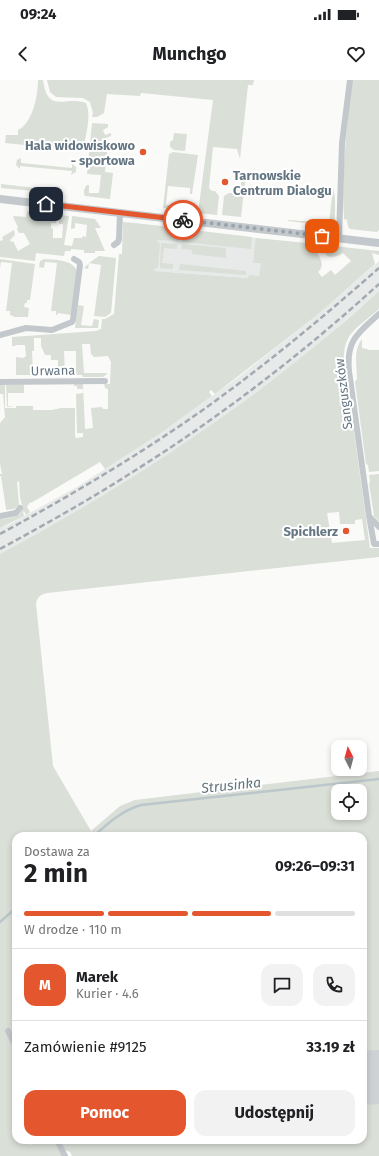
<!DOCTYPE html>
<html lang="pl">
<meta charset="utf-8">
<style>
body{margin:0;font-family:"Fira Sans",sans-serif;background:#f2f2f2;color:#202124;height:100vh;display:flex;flex-direction:column;font-size:15px;white-space:nowrap}
*{box-sizing:border-box;margin:0}
p{font-size:13px;color:#757577}
.icon{flex:none;width:22px;height:22px;fill:none;stroke:currentColor;stroke-width:2;stroke-linecap:round;stroke-linejoin:round}
.map{position:relative;flex:1;overflow:hidden}
.side{position:absolute;left:12px;top:752px;width:355px;height:312px;display:flex;flex-direction:column;background:#fff;border-radius:12px;box-shadow:0 2px 6px #0003}
.side>*{flex:none}
.needle{width:26px;rotate:354deg}
.buttons{position:absolute;left:331px;top:660px;display:grid;gap:8px}
.buttons a{display:grid;place-items:center;width:36px;height:36px;border-radius:8px;background:#fff;box-shadow:0 2px 6px #0003;font-size:20px}
.pin{position:absolute;display:grid;place-items:center;width:34px;height:34px;color:#fff;margin:-17px;border-radius:8px;box-shadow:0 2px 6px #0006}
.courier{position:absolute;display:grid;place-items:center;width:40px;height:40px;margin:-20px;border:3px solid #e4572e;border-radius:50%;background:#fff;color:#222;box-shadow:0 1px 5px #0007}
.summary em{font-style:normal;font-weight:700}
.summary div{display:flex;flex-direction:column-reverse}
.summary{display:flex;align-items:center;justify-content:space-between;height:68px;padding:0 12px}
h1{font-size:26px;font-weight:700;line-height:30px}
.bar{display:grid;grid-template-columns:repeat(4,1fr);gap:6px 4px;align-content:center;height:48px;padding:0 12px}
.bar i{height:5px;border-radius:3px;background:#e0e0e0}
.bar .current{background:#e4572e}
.bar p{grid-column:span 4}
.line{display:flex;align-items:center;gap:10px;padding:0 12px;border-top:1px solid #e0e0e0}
.line div{flex:1}
.round{display:grid;place-items:center;flex:none;width:42px;height:42px;border-radius:12px;background:#f2f2f2}
.button{display:flex;gap:8px;margin-top:auto;padding:8px 12px}
.button a{flex:1;height:46px;border-radius:12px;background:#e4572e;color:#fff;font-size:16px;font-weight:700;line-height:46px;text-align:center}
.button a+a{background:#f2f2f2;color:#202124}
.status{display:flex;justify-content:space-between;align-items:center;height:28px;padding:0 20px;background:#fff;direction:ltr}
.status svg{height:11px;fill:currentColor}
header{display:flex;justify-content:space-between;align-items:center;height:52px;padding:0 12px;background:#fff;font-size:18px;font-weight:700}
.map>svg:first-child{display:block}
.built{fill:#e8e9e9}
.green{fill:#dadfd7;fill-rule:evenodd}
.lines{fill:none;stroke-linecap:round;stroke-linejoin:round}
.stream{stroke:#bbc7cb;stroke-width:2.5}
.runway{stroke:#ced2d4;stroke-width:54}
.minor{stroke:#c3c8cc;stroke-width:6}
.tertiary{stroke:#c3c8cc;stroke-width:8}
.rail{stroke:#a2aab0;stroke-width:2.5;stroke-dasharray:6 3;stroke-linecap:butt}
.done{stroke:#99a4ac;stroke-width:4;stroke-dasharray:0 7.2}
.route{stroke:#e4572e;stroke-width:5}
.poi-dot{fill:#e4572e;stroke:#fff;stroke-width:1.5}
.labels{text-anchor:middle;stroke-width:4;stroke-linejoin:round;paint-order:stroke}
.poi-label{font-size:13px;font-weight:bold;fill:#657683;stroke:#fff;text-anchor:end}
.street-label{font-size:13px;fill:#657683;stroke:#fff}
.water-label{font-size:14px;font-style:italic;fill:#60757c;stroke:#fff}
</style>
<div class="status"><b>09:24</b><svg viewBox="0 0 49 12"><path d="M0 12V9h3v3zM5 12V6h3v6zM10 12V3h3v9zM15 12V0h3v12zM26 1h20v11H26zM47 4h2v5h-2z"/></svg></div>
<header><svg class="icon" aria-label="back" viewBox="0 0 24 24"><path d="M15 5l-7 7 7 7"/></svg>Munchgo<svg class="icon" aria-label="heart" viewBox="0 0 24 24"><path d="M12 20l-8-8c-3-5 5-10 8-4 3-6 11-1 8 4z"/></svg></header>
<div class="map">
<svg width="379" height="1076" viewBox="0 0 379 1076">
<rect width="100%" height="100%" fill="#fafaf8"/>
<!-- built -->
<path class="built" d="M127,142L256,158L255,159L253,183H261L260,196L249,198L154,191Z
M379,181V211L303,277L259,310L204,351L129,400L59,442L0,474V448L8,445L77,407L161,353L240,296L316,236Z"/>
<!-- green -->
<path class="green" d="M38,0H43C48,35 65,15 86,23C92,37 85,57 83,71L5,63L6,55H18V50C33,43 38,15 38,0Z
M47,0H254L253,5H248L240,79L237,69L213,67L209,108L212,111H215L219,116L217,135L198,133L213,20L141,13L140,16L107,14L104,33L97,37H92L93,33L90,22L83,18L56,17L50,12Z
M352,0H379V150L377,152L350,149L348,147L347,140L344,139C341,93 347,46 352,0Z
M92,43L108,44V47L103,50L105,55L111,53V56L106,58L108,64L105,92L113,93L110,119L85,116C83,113 84,108 87,105H89V113H99L101,95L87,94Z
M174,53L187,54L185,71L174,70L170,67V62L173,60Z
M173,72L198,75L192,114H190V108L168,106L166,125L181,126L182,120H186L185,130L163,128L169,74Z
M21,78V83L72,88V84L76,87V92L71,95L72,91L20,86V89L16,85L17,80Z
M243,92L246,95L241,137L222,135L224,116L229,113H232L235,111V105H241V102L239,101Z
M1,104L44,109V112L1,108Z
M333,108L335,117V140L332,139V143L329,146L288,141V140L329,143Z
M27,131L57,135L56,143H51V148L53,149V158H62L63,144H59V135L69,136L64,165L72,166L74,158H82L83,156L86,157L87,145L75,143V148L71,149L72,136L95,139L101,148H95L105,171H95V173H84V170L71,169V171H65L64,176L36,173L35,181L0,177V161L3,160L2,157L14,150L15,155L10,160L11,162L13,161L18,171L30,164L24,153H19L17,149L18,147L13,137L14,136L26,137Z
M123,142L179,148L178,161L157,160V162L160,163L158,188H155L154,191L248,198L249,195L259,196L261,183H253L255,159L256,158L317,164C318,167 317,171 318,174C322,182 324,186 318,192L322,197L331,190L335,195L351,181L343,173C335,179 321,179 324,165L379,171V175L372,173L375,184L316,236L215,314L211,310L209,312L212,316L161,353L105,389L100,382L31,423L30,422L27,427L30,432L26,435L24,431L23,432L24,436L0,448V439C14,437 26,437 21,421C19,415 20,407 19,401L17,402L19,425L14,429L6,430V429L1,396H0V394H2L0,384V343L5,337L3,314H0V305H5V328H16V326H33V330H52L61,328H75V356L76,358L83,357V353H77L76,314L83,313V309H77V306H74V304H83V306L85,349L93,348L91,328L102,327L103,329H108V309L105,308L104,304H110L111,282L108,276L94,277L91,274L90,264H82L84,293H107V294L103,297H83L82,295H76V271H64L65,295H47V293H50L51,291H58V280H51V275H45L41,266V258H34V271H32L33,295H16V277L23,278L26,276L25,265H16L15,266H12V257L96,251L101,249L102,239H105L114,234L119,174H122Z
M183,149L252,157L251,169L182,162Z
M161,163L177,164V169L164,168L162,183L173,184V189L160,188Z
M182,164L226,168V178L192,174V170L181,169Z
M99,176L116,178L111,233L105,237L94,236L101,185L89,183L88,189L84,188L89,183Z
M0,179L35,184L30,220H27V223H25L24,227L29,228L28,237H15L10,235V231H6L12,183L1,182L0,188Z
M44,179C55,180 72,179 77,191L71,235L58,233L57,235H56V231H51L57,183L45,182L44,188L39,187L40,181Z
M180,184L246,191V195L179,190Z
M379,211V229C354,251 340,254 345,292L341,295L342,301H347L370,468H379V477L47,513C40,515 37,517 36,524L53,686L91,751L120,726L135,720L379,691V1076H72L70,1072L65,1070L60,1060H363V756H16V964L6,952L16,974V1060H28L30,1065L37,1061V1060H55L62,1076H0V474C136,401 265,315 379,211ZM339,432L340,444H355V440L362,439L365,460L332,463L327,433ZM338,711H360V733H338Z
M78,225L84,226L81,245L92,246L94,239L99,240L98,248H75Z
M362,259V268L367,269L368,270H379V391L369,392L368,385L366,384L355,302L357,299C357,286 353,270 362,259Z
M6,305H24V313H8V326L14,327H7Z
M379,394V442L374,436L369,404L370,402L369,395Z"/>
<g class="lines">
<!-- stream -->
<path class="stream" d="M94,756C108,743 123,730 141,725L379,699
M0,842L16,828"/>
<!-- runway -->
<path class="runway" d="M363,998L379,997"/>
<!-- minor -->
<path class="minor" d="M339,158L342,63L350,0
M114,165L118,162L119,159L120,133
M379,234C358,253 346,260 349,291L369,436L379,447
M0,255L26,248L52,250L72,242L73,240L80,185L79,182L74,179
M0,302L105,301
M0,436L16,433L20,428
M369,436L374,464H379
M8,951L16,967
M57,1060L65,1076"/>
<!-- tertiary -->
<path class="tertiary" d="M0,119L379,163"/>
<!-- rail -->
<path class="rail" d="M0,454C68,417 134,378 197,334C261,289 321,239 379,188
M0,469C44,445 89,420 131,393C219,338 302,274 379,204"/>
</g>
<g class="lines">
<!-- done -->
<path class="done" d="M183,140L322,156"/>
<!-- route -->
<path class="route" d="M46,124L183,140"/>
</g>
<!-- markers -->
<g class="poi-dot">
<circle cx="143" cy="72" r="4"/>
<circle cx="225" cy="102" r="4"/>
<circle cx="346" cy="451" r="4"/>
</g>
<g class="labels">
<!-- poi labels -->
<g class="poi-label">
<text x="135" y="70">Hala widowiskowo<tspan x="135" dy="15">- sportowa</tspan></text>
<text x="233" y="100" text-anchor="start">Tarnowskie<tspan x="233" dy="15">Centrum Dialogu</tspan></text>
<text x="338" y="456">Spichlerz</text>
</g>
<!-- street labels -->
<g class="street-label">
<text transform="translate(53 290) rotate(-1)" y="5">Urwana</text>
<text transform="translate(343 314) rotate(-97)" y="5">Sanguszków</text>
</g>
<!-- water labels -->
<g class="water-label">
<text transform="translate(231 705) rotate(-6)" y="5">Strusinka</text>
</g>
</g>
</svg>
<div class="buttons">
<a><svg class="needle" viewBox="-14 -14 28 28"><path d="M0-13l5 13h-10z" fill="#e53935"/><path d="M0 13l5-13h-10z" fill="#757577"/></svg></a>
<a><svg class="icon" aria-label="locate" viewBox="0 0 24 24"><circle cx="12" cy="12" r="6"/><path d="M12 2v4M12 18v4M2 12h4M18 12h4"/></svg></a>
</div>
<div class="pin" style="left:322px;top:156px;background:#ea580c"><svg class="icon" aria-label="bag" viewBox="0 0 24 24"><path d="M5 8h14l-1 12H6zM9 8a3 3 0 0 1 6 0"/></svg></div>
<div class="pin" style="left:46px;top:124px;background:#1f2937"><svg class="icon" aria-label="home" viewBox="0 0 24 24"><path d="M3 11l9-7 9 7M6 9v11h12V9"/></svg></div>
<div class="courier" style="left:183px;top:140px"><svg class="icon" aria-label="bike" viewBox="0 0 24 24"><circle cx="6" cy="16" r="4"/><circle cx="18" cy="16" r="4"/><path d="M6 16l4-8h5l3 8M10 8l3 8H6M13 5h3"/></svg></div>
<section class="side">
<div class="summary"><div><h1>2 min</h1><p>Dostawa za</p></div><em>09:26–09:31</em></div>
<div class="bar"><i class="current"></i><i class="current"></i><i class="current"></i><i></i><p>W drodze · 110 m</p></div>
<div class="line" style="height:72px"><b class="round" style="background:#e4572e;color:#fff">M</b><div><b>Marek</b><p>Kurier · 4.6</p></div><a class="round"><svg class="icon" aria-label="chat" viewBox="0 0 24 24"><path d="M4 5h16v11H9l-5 4z"/></svg></a><a class="round"><svg class="icon" aria-label="phone" viewBox="0 0 24 24"><path d="M5 4h4l2 5-3 2q2 4 5 5l2-3 5 2v4C11 20 4 13 5 4z"/></svg></a></div>
<div class="line" style="height:52px"><div>Zamówienie #9125</div><b>33.19 zł</b></div>
<div class="button"><a>Pomoc</a><a>Udostępnij</a></div>
</section>
</div>
